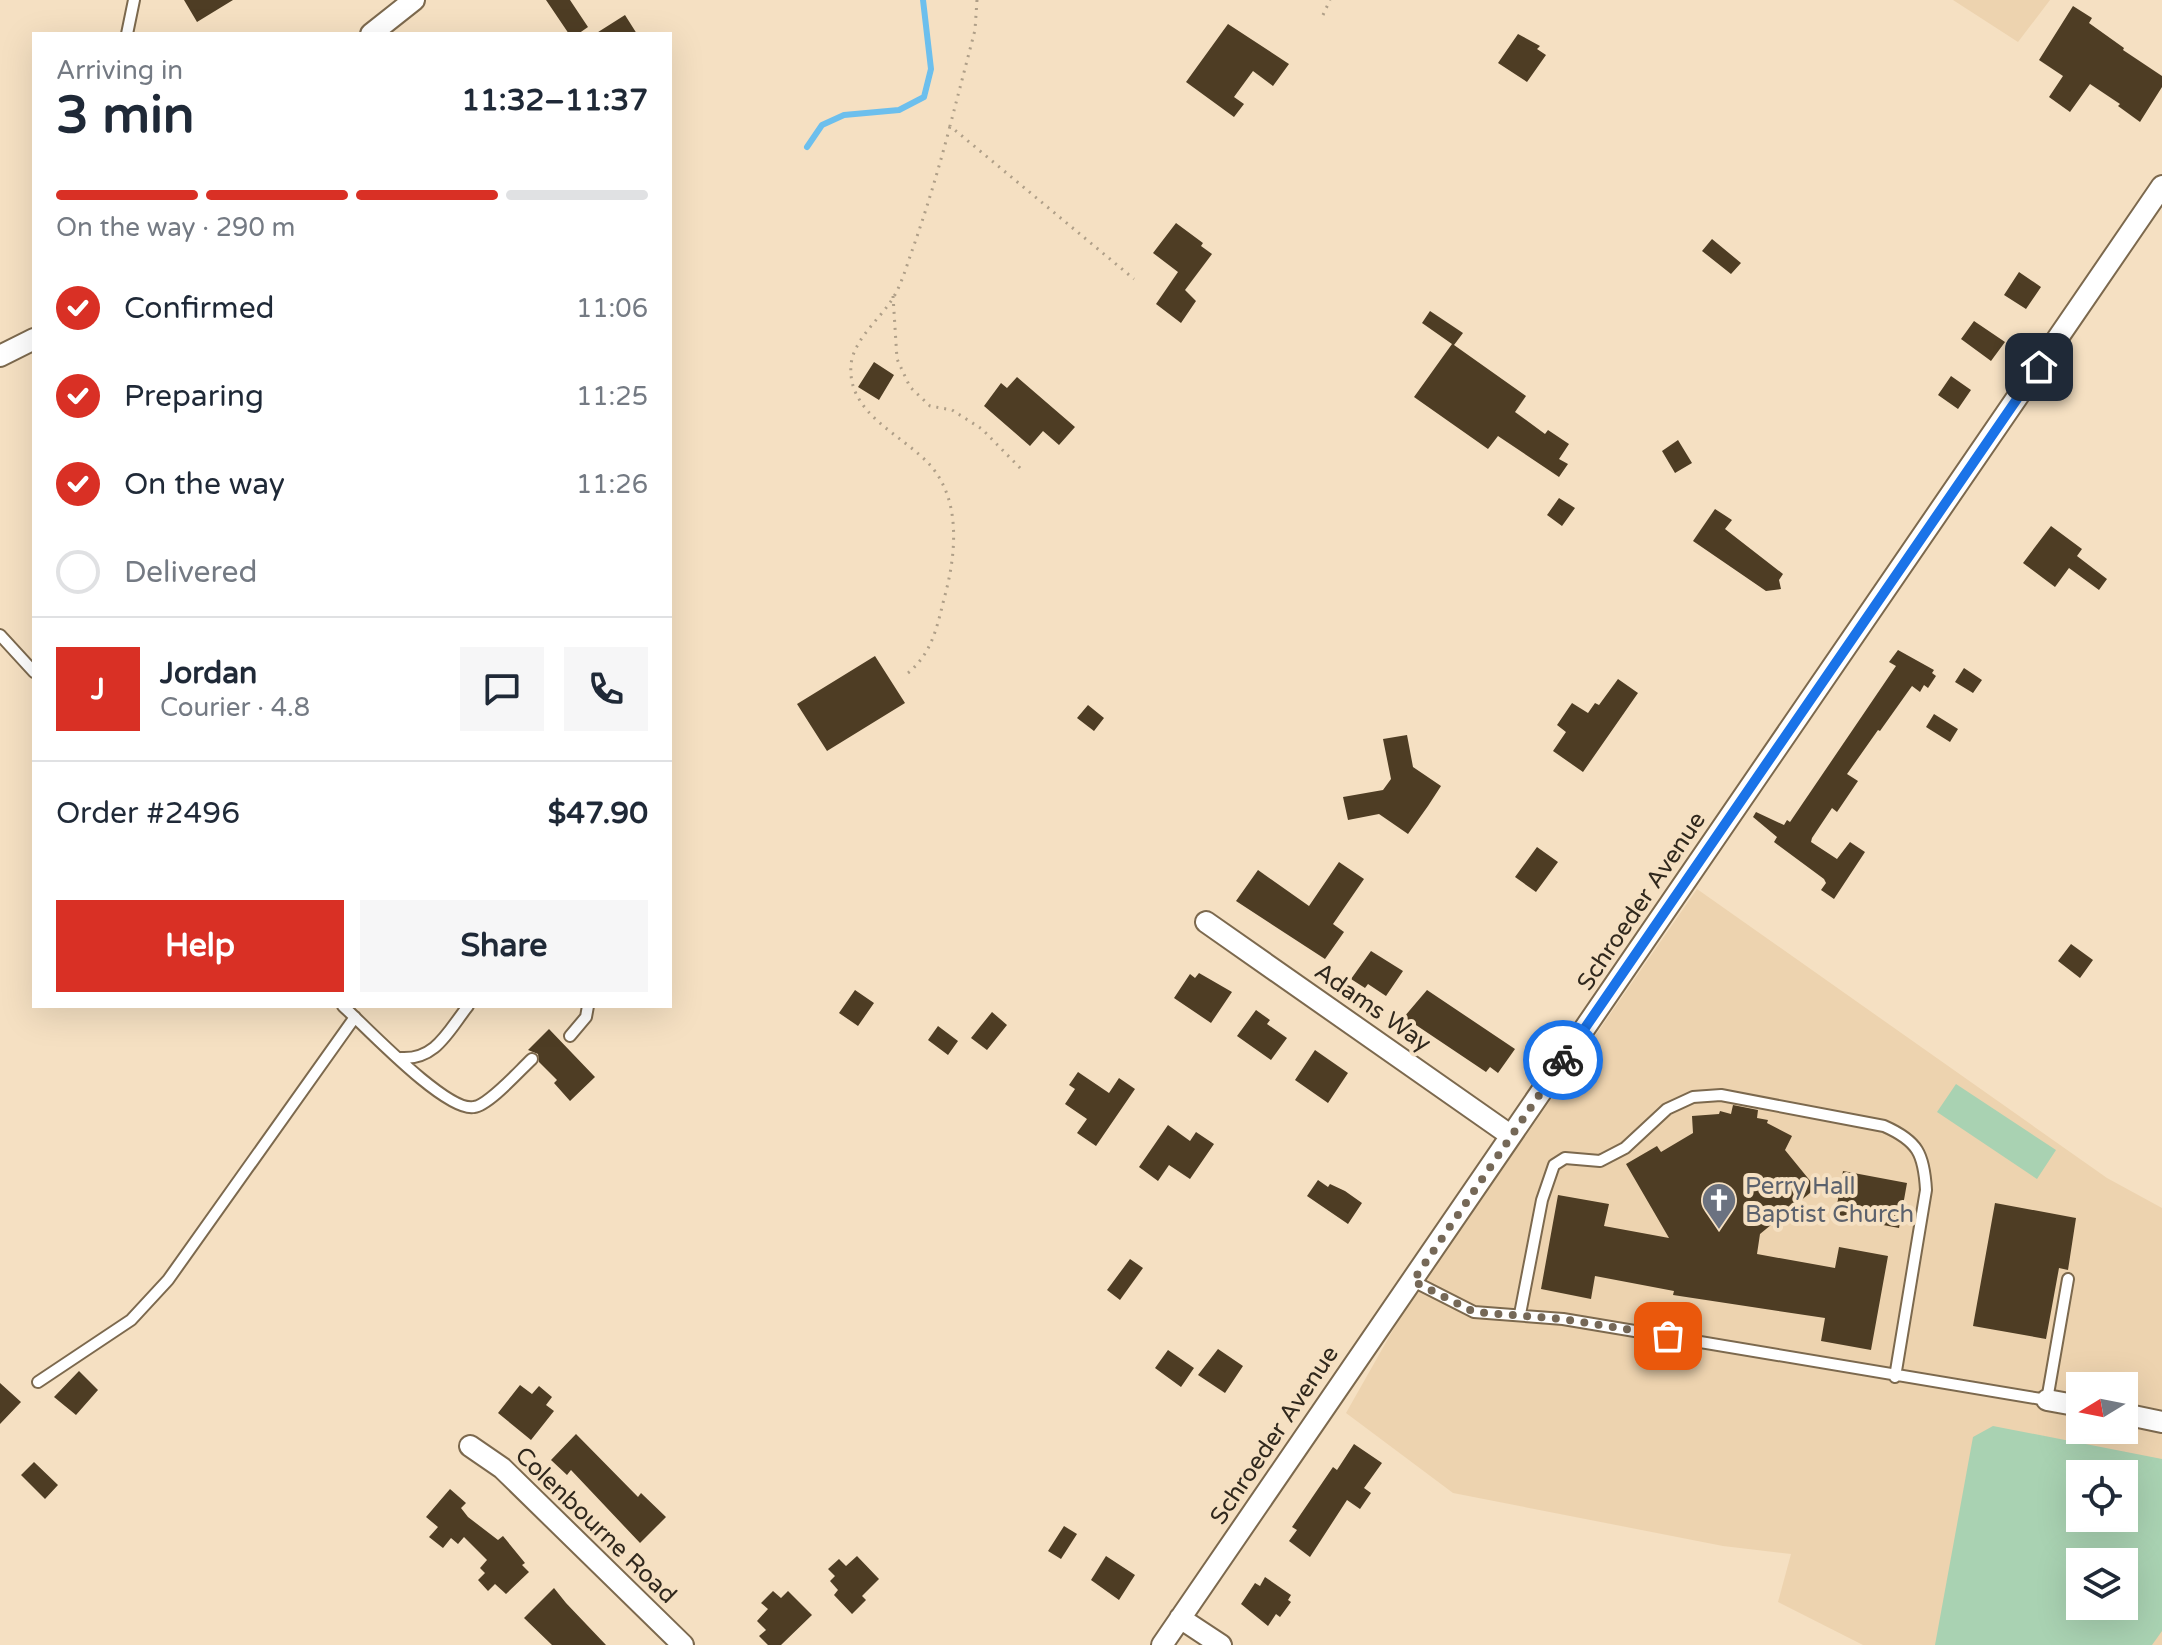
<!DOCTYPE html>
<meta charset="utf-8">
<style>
body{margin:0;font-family:"Varela Round",sans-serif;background:#f6f6f7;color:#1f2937;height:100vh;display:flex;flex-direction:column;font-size:30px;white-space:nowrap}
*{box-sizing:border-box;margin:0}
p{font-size:26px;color:#747a83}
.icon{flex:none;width:44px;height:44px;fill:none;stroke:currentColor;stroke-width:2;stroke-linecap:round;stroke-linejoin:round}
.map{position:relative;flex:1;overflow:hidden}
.side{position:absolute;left:32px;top:32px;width:640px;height:976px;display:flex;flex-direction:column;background:#fff;border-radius:0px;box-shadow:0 8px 32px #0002}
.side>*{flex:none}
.needle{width:52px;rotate:260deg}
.buttons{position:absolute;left:2066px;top:1372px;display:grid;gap:16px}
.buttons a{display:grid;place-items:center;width:72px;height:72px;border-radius:0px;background:#fff;box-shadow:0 8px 32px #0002;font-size:40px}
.pin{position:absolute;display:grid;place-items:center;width:68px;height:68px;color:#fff;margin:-34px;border-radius:16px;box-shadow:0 4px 12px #0006}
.courier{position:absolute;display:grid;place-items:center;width:80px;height:80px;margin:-40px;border:6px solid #1a73e8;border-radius:50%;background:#fff;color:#222;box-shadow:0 2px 10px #0007}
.headline em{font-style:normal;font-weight:700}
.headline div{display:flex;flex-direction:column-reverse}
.headline{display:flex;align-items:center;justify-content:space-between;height:136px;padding:0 24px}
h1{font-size:52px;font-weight:700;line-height:60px}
.bar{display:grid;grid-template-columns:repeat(4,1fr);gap:12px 8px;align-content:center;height:96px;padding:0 24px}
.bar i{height:10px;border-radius:6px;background:#e0e1e3}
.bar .selected{background:#d93025}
.bar p{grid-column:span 4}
.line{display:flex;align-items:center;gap:20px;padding:0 24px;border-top:2px solid #e0e1e3}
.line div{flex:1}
.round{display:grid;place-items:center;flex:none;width:84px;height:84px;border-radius:0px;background:#f6f6f7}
ol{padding:0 24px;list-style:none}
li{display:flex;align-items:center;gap:24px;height:88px}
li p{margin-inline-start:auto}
li .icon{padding:8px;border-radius:50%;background:#d93025;color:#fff;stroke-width:4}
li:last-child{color:#747a83}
li i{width:44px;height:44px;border:4px solid #e0e1e3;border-radius:50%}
.button{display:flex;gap:16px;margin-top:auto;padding:16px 24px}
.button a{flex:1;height:92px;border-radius:0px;background:#d93025;color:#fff;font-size:32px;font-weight:700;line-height:92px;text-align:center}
.button a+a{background:#f6f6f7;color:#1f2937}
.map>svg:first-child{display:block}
.built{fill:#edd3af;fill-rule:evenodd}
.green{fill:#a9d2b2;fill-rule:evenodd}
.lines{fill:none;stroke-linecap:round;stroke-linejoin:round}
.stream{stroke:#6cbfed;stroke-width:6}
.building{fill:#4e3d24}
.lane-casing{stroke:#7c694e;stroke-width:14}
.street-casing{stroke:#7c694e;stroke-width:24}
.path{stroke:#af9f88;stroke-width:3;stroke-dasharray:2 6;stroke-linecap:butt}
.lane{stroke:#fff;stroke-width:10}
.street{stroke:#fff;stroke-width:20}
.done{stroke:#756857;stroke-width:8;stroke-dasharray:0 14.4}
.route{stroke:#1a73e8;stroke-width:10}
.labels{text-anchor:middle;stroke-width:8;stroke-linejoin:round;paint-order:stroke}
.street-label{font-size:24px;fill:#30281d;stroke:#f5e0c2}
.worship-label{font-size:24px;fill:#5b616d;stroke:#f5e0c2;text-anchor:start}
</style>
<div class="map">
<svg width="2162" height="1645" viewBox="0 0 2162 1645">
<rect width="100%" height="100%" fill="#f5e0c2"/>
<!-- built -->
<path class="built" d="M1953,0H2050L2018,42Z
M1697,889L2107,1178L2162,1208V1645H1863L1778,1602L1791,1554L1723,1546L1453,1493L1346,1413L1402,1314ZM2080,1386H2124V1430H2080ZM2080,1474H2124V1518H2080ZM2080,1562H2124V1606H2080Z"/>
<!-- green -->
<path class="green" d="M1956,1084L2056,1150L2037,1179L1937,1112Z
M1993,1426L2162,1459V1631L2152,1645H1935L1973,1437ZM2080,1474H2124V1518H2080ZM2080,1562H2124V1606H2080Z"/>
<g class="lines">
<!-- stream -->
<path class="stream" d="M807,147L822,125L844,115L899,110L924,97L931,69L923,0"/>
</g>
<!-- building -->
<path class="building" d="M184,0H233L197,22Z
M546,0H570L588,27L578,34H569Z
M2073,6L2092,18L2089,23L2124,48L2123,50L2162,76V87L2140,122L2118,106L2120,104L2090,84L2070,112L2049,97L2063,76L2039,60Z
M625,15L637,34H595Z
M1228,24L1289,64L1273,86L1253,71L1234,97L1244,104L1234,117L1186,82Z
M1518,34L1540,46L1537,49L1546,55L1527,82L1498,63Z
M1176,223L1203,243L1201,246L1212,254L1185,290L1196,301L1181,323L1156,304L1178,272L1153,253Z
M1712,239L1741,263L1731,274L1702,251Z
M2019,272L2041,287L2026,309L2004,295Z
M1430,311L1463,333L1454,345L1526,396L1515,412L1545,434L1548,430L1569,444L1559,459L1568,464L1559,477L1498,436L1488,449L1414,397L1452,344L1422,323Z
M1974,321L2005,342L1991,361L1961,339Z
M874,362L894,375L879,400L858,387Z
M1951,376L1971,390L1958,409L1938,395Z
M1017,377L1075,427L1059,445L1043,431L1030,446L984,406L1001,383L1007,388Z
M1678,440L1692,463L1675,473L1662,451Z
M1559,498L1575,508L1562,526L1547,515Z
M1715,509L1732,520L1725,529L1783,574L1779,580L1781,589L1766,591L1693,541Z
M2051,526L2082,549L2077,556L2107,579L2099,590L2069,568L2055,587L2023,563Z
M1898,650L1934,670L1932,673L1936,676L1928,688L1924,685L1920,692L1912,686L1880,731L1878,730L1847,774L1858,781L1837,812L1832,808L1812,838L1811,842L1837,859L1850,842L1865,852L1834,899L1821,890L1826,883L1824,879L1774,842L1777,837L1753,817L1756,812L1784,825L1787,820L1790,822L1896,666L1889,662Z
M875,656L905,703L827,751L797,704Z
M1964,668L1982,680L1973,693L1955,682Z
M1618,679L1638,693L1583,772L1553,751L1566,732L1557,725L1572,703L1588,713L1595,703L1599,705Z
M1088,705L1104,718L1094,731L1077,718Z
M1934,714L1958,729L1950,742L1926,727Z
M1407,735L1413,767L1441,786L1428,806L1408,834L1379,814L1348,820L1343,797L1383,790L1391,779L1383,739Z
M1537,847L1558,862L1536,892L1515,877Z
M1339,862L1364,879L1333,924L1344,932L1325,959L1236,901L1258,870L1309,906Z
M2071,944L2093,960L2080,978L2058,961Z
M1371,951L1403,971L1386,996L1368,984L1365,988L1351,979Z
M1199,973L1232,992L1211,1023L1174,998L1190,974L1195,978Z
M855,990L874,1003L858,1026L839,1013Z
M1427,990L1515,1049L1498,1073L1490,1067L1486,1072L1404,1017Z
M1256,1010L1270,1020L1267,1024L1287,1038L1271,1060L1237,1036Z
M992,1012L1007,1025L987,1050L971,1038Z
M938,1026L958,1041L948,1055L928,1040Z
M549,1029L595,1077L570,1101L554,1083L557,1080L539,1062L538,1054L528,1050Z
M1315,1050L1348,1073L1328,1103L1295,1080Z
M1078,1072L1109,1093L1119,1078L1135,1089L1096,1146L1077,1133L1087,1119L1065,1104L1075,1089L1069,1085Z
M1733,1105L1758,1110L1757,1118L1768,1120L1767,1123L1792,1136L1785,1150L1816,1188L1760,1234L1757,1254L1835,1268L1839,1247L1888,1256L1871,1350L1821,1341L1825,1318L1673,1295L1674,1291L1595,1276L1591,1299L1541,1289L1558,1195L1609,1204L1604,1226L1669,1238L1626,1164L1657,1146L1661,1152L1693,1133L1692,1116L1719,1114L1720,1111L1731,1114Z
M1168,1125L1190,1141L1196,1132L1214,1144L1190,1179L1169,1165L1158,1181L1139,1167Z
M1843,1171L1907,1183L1899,1228L1835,1216Z
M1318,1180L1328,1187L1330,1184L1345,1191L1362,1203L1348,1224L1307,1196Z
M1995,1203L2076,1218L2068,1270L2059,1268L2046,1339L1973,1326Z
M1130,1259L1143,1268L1120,1300L1107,1290Z
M1218,1349L1243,1366L1225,1393L1198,1375Z
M1168,1350L1194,1368L1181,1387L1155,1368Z
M79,1371L98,1390L76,1415L54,1397Z
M0,1383L21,1402L0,1424Z
M520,1385L532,1394L539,1386L552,1397L546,1405L554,1411L531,1440L498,1413Z
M576,1434L638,1497L641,1493L666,1517L640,1543L571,1470L567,1475L551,1460Z
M1354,1444L1382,1463L1364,1488L1371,1493L1360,1509L1347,1500L1310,1557L1289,1541L1297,1530L1292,1527L1333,1467L1337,1470Z
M34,1462L58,1485L45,1499L21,1475Z
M450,1489L466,1503L461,1508L468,1517L498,1540L503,1536L525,1563L522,1565L529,1572L506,1594L495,1584L488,1591L478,1580L485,1573L480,1568L487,1560L464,1537L458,1544L451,1538L443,1548L429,1537L438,1527L426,1517Z
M1064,1526L1077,1534L1061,1559L1048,1551Z
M857,1556L879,1579L862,1596L866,1600L852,1614L834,1595L838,1590L830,1581L835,1576L828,1569L839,1559L846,1566Z
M1106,1556L1135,1575L1119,1600L1091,1580Z
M1265,1577L1291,1595L1288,1600L1291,1602L1280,1617L1276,1614L1268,1626L1241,1604L1255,1583L1260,1586Z
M554,1588L566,1603L606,1645H552L524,1618Z
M773,1591L781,1598L788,1591L812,1615L781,1645H768L759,1636L766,1630L757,1621L768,1609L761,1603Z"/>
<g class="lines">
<!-- lane casing -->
<g class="lane-casing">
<path id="lane" d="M127,34L134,0
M0,635L34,672
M343,1006C366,1027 447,1113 474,1107C489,1105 520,1070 532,1059
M570,1036L586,1017L588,1006
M401,1058C436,1060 448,1031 468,1006
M1413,1281L1474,1312L1563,1319L2047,1400L2068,1279
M1520,1314L1542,1200L1554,1165L1565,1158L1600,1161L1625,1148L1667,1109L1693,1097L1721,1095L1884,1126C1918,1141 1924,1154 1926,1190L1895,1377
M38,1382L131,1320L168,1280L355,1017"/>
</g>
<!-- street casing -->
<g class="street-casing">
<path id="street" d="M371,34L414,0
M0,356L34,339
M1206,922L1510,1135
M2047,1400L2080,1406
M2124,1414L2162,1422
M470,1446L502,1468L683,1645
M1180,1618L1221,1645
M1162,1645L2162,186"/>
</g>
<!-- path -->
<path class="path" d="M977,0L975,30L950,126L1134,279
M1323,15L1330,0
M893,296L897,359L910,387L930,406L952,410L982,429L1021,469
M908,673C932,653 937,627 944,599C956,556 962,501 930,465C902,434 847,414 851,365C853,342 876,322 889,304C901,288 906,267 913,248C927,208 939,168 950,126"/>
<!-- lane -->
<use href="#lane" class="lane"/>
<!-- street -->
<use href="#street" class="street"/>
</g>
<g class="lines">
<!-- done -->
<path class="done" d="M1563,1060L1413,1281L1474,1312L1563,1319L1668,1336"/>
<!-- route -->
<path class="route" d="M1563,1060L2039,367"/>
</g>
<!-- icons -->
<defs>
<g id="church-pin" transform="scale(1.8)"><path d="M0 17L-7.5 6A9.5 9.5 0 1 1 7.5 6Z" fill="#6b7280" stroke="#f5e0c2"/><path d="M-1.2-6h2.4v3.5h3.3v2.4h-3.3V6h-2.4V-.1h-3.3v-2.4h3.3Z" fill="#fff"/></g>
</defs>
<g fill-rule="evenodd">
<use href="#church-pin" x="1719" y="1200"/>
</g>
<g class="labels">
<!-- street labels -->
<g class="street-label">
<text transform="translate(1641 901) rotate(-56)" y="8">Schroeder Avenue</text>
<text transform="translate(1373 1007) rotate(35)" y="8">Adams Way</text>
<text transform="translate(1274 1435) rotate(-56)" y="8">Schroeder Avenue</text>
<text transform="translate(596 1525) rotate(44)" y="8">Colenbourne Road</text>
</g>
<!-- worship labels -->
<g class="worship-label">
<text x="1745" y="1194">Perry Hall<tspan x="1745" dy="28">Baptist Church</tspan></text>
</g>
</g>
</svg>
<div class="buttons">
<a><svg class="needle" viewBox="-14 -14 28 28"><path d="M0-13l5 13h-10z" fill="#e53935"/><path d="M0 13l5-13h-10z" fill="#747a83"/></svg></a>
<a><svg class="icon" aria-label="locate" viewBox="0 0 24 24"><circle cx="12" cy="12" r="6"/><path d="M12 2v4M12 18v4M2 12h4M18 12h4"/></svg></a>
<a><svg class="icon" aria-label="layers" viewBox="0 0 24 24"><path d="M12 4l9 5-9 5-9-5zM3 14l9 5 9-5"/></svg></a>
</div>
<div class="pin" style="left:1668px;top:1336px;background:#ea580c"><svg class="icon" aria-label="bag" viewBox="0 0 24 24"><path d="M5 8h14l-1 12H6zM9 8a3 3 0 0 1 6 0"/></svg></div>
<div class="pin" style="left:2039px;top:367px;background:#1f2937"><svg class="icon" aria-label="home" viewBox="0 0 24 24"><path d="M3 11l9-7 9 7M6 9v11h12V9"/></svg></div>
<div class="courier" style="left:1563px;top:1060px"><svg class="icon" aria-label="bike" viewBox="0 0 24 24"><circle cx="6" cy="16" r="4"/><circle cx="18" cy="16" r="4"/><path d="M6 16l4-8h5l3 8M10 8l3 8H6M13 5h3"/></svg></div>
<section class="side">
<div class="headline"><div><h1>3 min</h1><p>Arriving in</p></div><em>11:32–11:37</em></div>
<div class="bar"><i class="selected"></i><i class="selected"></i><i class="selected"></i><i></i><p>On the way · 290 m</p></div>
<ol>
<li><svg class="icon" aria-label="check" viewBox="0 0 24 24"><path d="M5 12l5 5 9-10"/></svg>Confirmed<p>11:06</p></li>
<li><svg class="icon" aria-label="check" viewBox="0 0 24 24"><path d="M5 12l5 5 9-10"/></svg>Preparing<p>11:25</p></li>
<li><svg class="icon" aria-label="check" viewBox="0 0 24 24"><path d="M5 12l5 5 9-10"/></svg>On the way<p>11:26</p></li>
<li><i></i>Delivered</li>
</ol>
<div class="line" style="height:144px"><b class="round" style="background:#d93025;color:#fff">J</b><div><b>Jordan</b><p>Courier · 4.8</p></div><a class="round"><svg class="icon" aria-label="chat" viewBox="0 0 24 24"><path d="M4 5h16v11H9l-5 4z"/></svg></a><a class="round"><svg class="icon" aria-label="phone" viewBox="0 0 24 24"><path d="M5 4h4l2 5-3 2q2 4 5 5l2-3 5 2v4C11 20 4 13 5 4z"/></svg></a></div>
<div class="line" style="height:104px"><div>Order #2496</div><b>$47.90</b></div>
<div class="button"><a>Help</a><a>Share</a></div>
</section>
</div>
